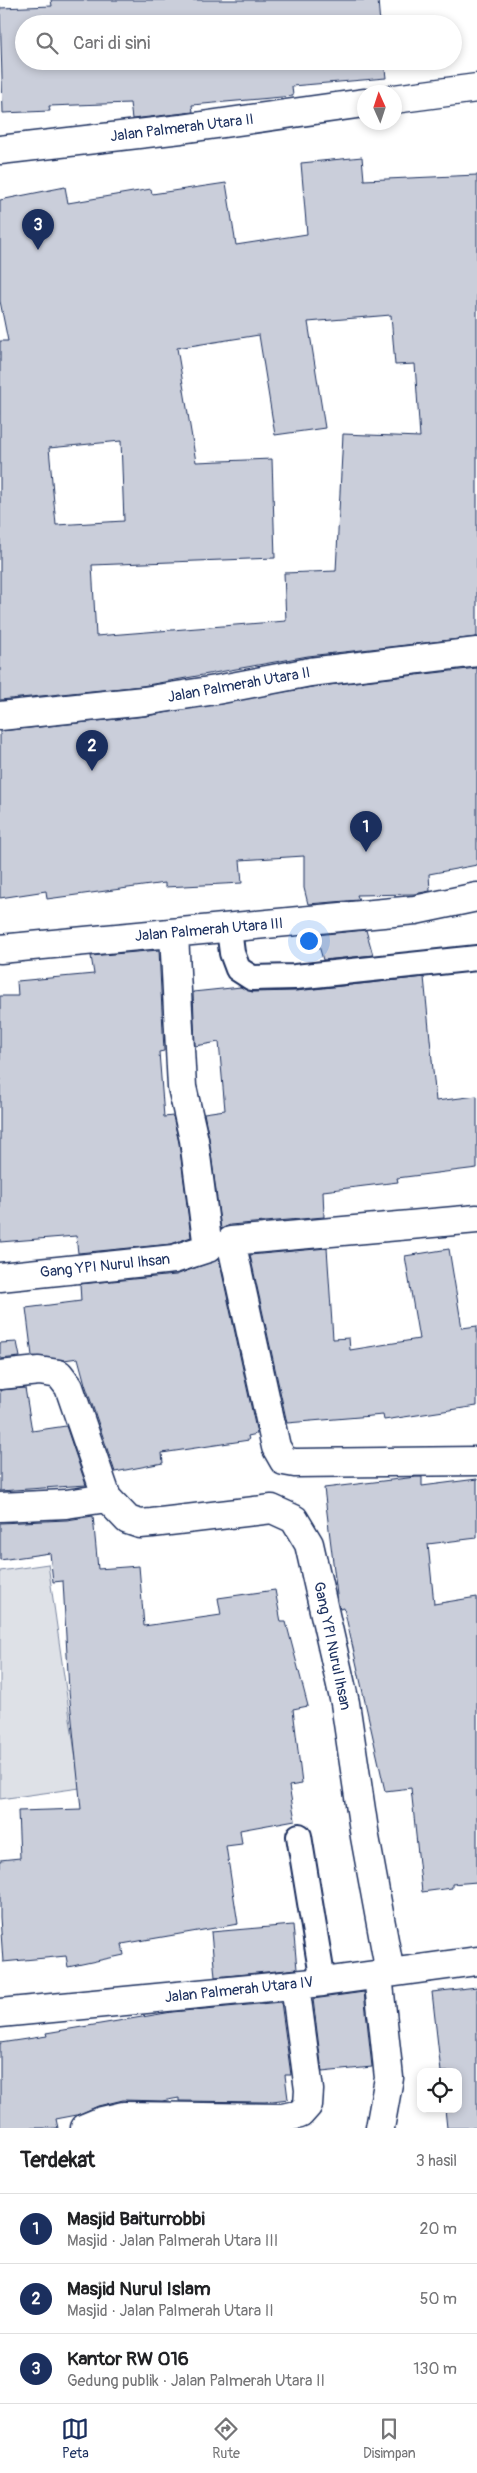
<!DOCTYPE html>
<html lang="id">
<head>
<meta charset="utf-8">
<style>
  body { margin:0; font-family:Pangolin,sans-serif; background:#f6f6f6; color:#202124 }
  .controls { position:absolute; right:15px; bottom:15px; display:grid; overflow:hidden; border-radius:10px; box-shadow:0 2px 8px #0003 }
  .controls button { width:45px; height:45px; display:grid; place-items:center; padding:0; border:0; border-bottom:1px solid #e0e0e0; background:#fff; color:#202124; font:25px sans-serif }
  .compass { position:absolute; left:357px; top:85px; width:45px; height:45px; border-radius:50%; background:#fff; box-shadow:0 2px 8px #0003; rotate:357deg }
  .you { position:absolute; left:308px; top:940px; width:18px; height:18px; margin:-12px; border:4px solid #fff; border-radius:50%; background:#1a73e8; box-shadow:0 0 0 8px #1a73e833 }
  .badge { display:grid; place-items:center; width:32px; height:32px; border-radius:50%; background:#1b2f5e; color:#fff; font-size:16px; font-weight:700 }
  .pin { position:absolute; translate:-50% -41px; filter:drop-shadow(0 1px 2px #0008) }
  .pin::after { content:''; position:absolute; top:26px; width:18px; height:15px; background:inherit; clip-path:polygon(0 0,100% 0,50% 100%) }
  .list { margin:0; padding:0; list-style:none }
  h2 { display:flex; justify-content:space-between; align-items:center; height:65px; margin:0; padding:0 20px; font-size:21px }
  h2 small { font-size:16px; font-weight:400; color:#757577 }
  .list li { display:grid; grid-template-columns:32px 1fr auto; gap:15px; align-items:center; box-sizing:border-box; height:70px; padding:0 20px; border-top:1px solid #e0e0e0 }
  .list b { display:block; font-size:19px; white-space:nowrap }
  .list p { margin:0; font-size:16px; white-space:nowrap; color:#757577 }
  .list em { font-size:16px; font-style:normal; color:#757577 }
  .icon { flex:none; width:28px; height:28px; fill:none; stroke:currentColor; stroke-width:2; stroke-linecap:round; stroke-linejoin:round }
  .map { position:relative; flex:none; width:477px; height:2128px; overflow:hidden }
  .search { position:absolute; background:#fff; box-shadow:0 2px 8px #0003; left:15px; right:15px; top:15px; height:55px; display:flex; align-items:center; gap:12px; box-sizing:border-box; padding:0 18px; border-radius:28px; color:#757577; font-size:19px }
  .sheet { height:275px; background:#fff }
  nav { display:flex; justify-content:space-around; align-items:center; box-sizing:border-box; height:70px; border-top:1px solid #e0e0e0; background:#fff; font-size:14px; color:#757577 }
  nav a { display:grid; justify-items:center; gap:2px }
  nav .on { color:#1b2f5e }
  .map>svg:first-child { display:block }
  .green { fill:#dee1e7; stroke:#7c88a2 }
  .building { fill:#caceda; stroke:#1b2f5e; fill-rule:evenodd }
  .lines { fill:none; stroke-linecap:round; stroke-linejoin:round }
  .service-casing { stroke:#1b2f5e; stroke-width:28 }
  .minor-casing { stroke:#1b2f5e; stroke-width:31 }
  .service { stroke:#fff; stroke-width:24 }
  .minor { stroke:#fff; stroke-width:28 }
  .labels { text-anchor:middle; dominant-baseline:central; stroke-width:4.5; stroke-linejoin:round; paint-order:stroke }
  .street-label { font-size:15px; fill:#1b2f5e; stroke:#fff }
</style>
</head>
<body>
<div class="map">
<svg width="477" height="2128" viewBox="0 0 477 2128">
  <rect width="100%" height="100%" fill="#fff"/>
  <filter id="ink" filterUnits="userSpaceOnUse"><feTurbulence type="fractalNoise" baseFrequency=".02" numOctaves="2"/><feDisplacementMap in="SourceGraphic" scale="10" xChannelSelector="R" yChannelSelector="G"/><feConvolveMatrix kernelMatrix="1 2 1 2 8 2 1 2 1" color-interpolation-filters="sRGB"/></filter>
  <g filter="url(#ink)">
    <path class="green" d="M 48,1564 L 80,1788 L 0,1799 L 0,1571 Z"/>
    <path class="building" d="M 51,0 L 378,0 L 380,24 L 24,24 L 24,61 L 384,61 L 386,78 L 292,86 L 293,96 L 192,105 L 193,112 L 132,119 L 130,103 L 49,106 L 50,111 L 3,113 L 0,8 L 52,6 Z
      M 362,157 L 364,180 L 477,175 L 477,637 L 308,656 L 142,686 L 0,700 L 0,341 L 8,341 L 0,301 L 0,200 L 65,187 L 68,203 L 151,189 L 152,194 L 226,183 L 236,245 L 307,234 L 301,163 ZM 391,315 L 395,365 L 415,364 L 420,437 L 343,434 L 336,571 L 284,573 L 286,621 L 96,636 L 92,565 L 275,558 L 272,459 L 196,462 L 177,348 L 259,335 L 275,435 L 325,428 L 308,322 ZM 121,441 L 124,521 L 56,525 L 49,448 Z
      M 477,668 L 477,865 L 429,874 L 430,891 L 414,894 L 357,895 L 359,900 L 308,904 L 304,888 L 304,856 L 240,860 L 242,883 L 165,887 L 165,883 L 47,899 L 46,891 L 0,898 L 0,731 L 146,716 L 312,687 Z
      M 366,930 L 373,955 L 323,960 L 316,935 Z
      M 159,950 L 164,1051 L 159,1052 L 164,1117 L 173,1116 L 179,1143 L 191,1237 L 171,1244 L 78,1253 L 76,1236 L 0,1242 L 0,996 L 18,996 L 17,981 L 94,974 L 91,956 Z
      M 424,977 L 436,1101 L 477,1096 L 477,1168 L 397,1178 L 398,1182 L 323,1191 L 324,1217 L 230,1225 L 221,1229 L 209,1138 L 204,1113 L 225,1110 L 219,1042 L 195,1046 L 193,992 L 241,987 L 252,992 L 296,991 Z
      M 327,1248 L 333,1339 L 349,1338 L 350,1350 L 419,1339 L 405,1256 L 449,1249 L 462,1328 L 477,1326 L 477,1406 L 384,1420 L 383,1415 L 287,1423 L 250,1255 Z
      M 219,1259 L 257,1434 L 248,1436 L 249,1440 L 162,1453 L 163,1463 L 115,1472 L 85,1384 L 78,1358 L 64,1360 L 32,1356 L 26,1308 L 81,1301 L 80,1284 L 176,1275 Z
      M 17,1342 L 20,1357 L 0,1359 L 0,1343 Z
      M 25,1388 L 32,1431 L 66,1426 L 86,1485 L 0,1491 L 0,1390 Z
      M 416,1477 L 422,1477 L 422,1486 L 477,1479 L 477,1538 L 428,1544 L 434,1604 L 477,1597 L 477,1882 L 452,1884 L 452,1888 L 422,1892 L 411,1788 L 385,1791 L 344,1608 L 340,1609 L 338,1603 L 324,1488 Z
      M 93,1516 L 98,1569 L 139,1566 L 144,1626 L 221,1615 L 218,1598 L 275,1590 L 281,1622 L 286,1622 L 308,1706 L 293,1709 L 302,1784 L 289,1786 L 295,1820 L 240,1830 L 242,1844 L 226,1846 L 238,1924 L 122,1944 L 124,1955 L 68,1967 L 66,1956 L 3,1962 L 0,1917 L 0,1860 L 20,1858 L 18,1811 L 81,1809 L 69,1691 L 63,1581 L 53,1582 L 50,1553 L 0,1560 L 0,1523 L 67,1520 Z
      M 293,1925 L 297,1969 L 215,1977 L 211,1932 Z
      M 477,1987 L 477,2128 L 447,2128 L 445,2109 L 458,2109 L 458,2072 L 441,2072 L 432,1992 Z
      M 364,1992 L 372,2067 L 322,2072 L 313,1999 Z
      M 281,2002 L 291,2075 L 285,2075 L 288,2099 L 265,2102 L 179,2101 L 179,2098 L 162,2101 L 123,2100 L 98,2106 L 77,2115 L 56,2119 L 58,2128 L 0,2128 L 0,2043 L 47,2036 L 46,2033 L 172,2012 Z"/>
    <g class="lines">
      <defs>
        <path id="service" d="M 229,929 L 232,953 L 238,969 L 252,978 L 295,977 L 477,958
          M 299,1836 L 323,1982"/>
        <path id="minor" d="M 394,99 L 477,88
          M 0,150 L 181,129 L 364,103
          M 0,716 L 144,701 L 216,690 L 310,672 L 477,652
          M 0,949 L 415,910 L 477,897
          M 477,1219 L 231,1241 L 276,1447 L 284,1461 L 295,1463 L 477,1461
          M 0,1277 L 174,1259 L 208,1248 L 194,1140 L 182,1087 L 174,934
          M 0,1375 L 39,1371 L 59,1374 L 69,1387 L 107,1498 L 128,1520 L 140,1524 L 152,1523 L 272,1509 L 294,1519 L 309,1544 L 345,1703 L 365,1837 L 390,1973
          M 0,1507 L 66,1504 L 107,1498
          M 378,1975 L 389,2078 L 380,2128
          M 0,2013 L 323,1982 L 477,1961
          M 85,2128 L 102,2121 L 123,2116 L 283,2118 L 300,2114 L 308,2105 L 309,2090 L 295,1985"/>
      </defs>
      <use href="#service" class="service-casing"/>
      <use href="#minor" class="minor-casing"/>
      <use href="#service" class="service"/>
      <use href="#minor" class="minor"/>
    </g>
  </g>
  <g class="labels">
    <g class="street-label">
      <text transform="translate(182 128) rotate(-7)">Jalan Palmerah Utara II</text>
      <text transform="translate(239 685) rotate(-10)">Jalan Palmerah Utara II</text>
      <text transform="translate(209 930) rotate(-5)">Jalan Palmerah Utara III</text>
      <text transform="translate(105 1266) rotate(-6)">Gang YPI Nurul Ihsan</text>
      <text transform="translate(332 1646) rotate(78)">Gang YPI Nurul Ihsan</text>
      <text transform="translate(239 1990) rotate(-6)">Jalan Palmerah Utara IV</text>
    </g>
  </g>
</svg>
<div class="controls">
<button><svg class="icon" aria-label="locate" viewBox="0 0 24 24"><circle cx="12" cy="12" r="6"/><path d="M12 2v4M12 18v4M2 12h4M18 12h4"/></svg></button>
</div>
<svg class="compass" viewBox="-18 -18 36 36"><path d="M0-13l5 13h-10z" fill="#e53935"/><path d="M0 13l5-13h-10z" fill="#757577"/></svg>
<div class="you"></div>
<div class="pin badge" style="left:366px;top:852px">1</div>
<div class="pin badge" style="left:92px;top:771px">2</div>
<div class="pin badge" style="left:38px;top:250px">3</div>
<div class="search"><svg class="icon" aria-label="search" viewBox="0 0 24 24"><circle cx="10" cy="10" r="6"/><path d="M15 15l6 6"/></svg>Cari di sini</div>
</div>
<section class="sheet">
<h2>Terdekat<small>3 hasil</small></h2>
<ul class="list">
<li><span class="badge">1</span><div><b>Masjid Baiturrobbi</b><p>Masjid · Jalan Palmerah Utara III</p></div><em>20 m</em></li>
<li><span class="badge">2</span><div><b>Masjid Nurul Islam</b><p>Masjid · Jalan Palmerah Utara II</p></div><em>50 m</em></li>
<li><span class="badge">3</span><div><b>Kantor RW 016</b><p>Gedung publik · Jalan Palmerah Utara II</p></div><em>130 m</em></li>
</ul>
</section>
<nav>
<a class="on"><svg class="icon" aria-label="map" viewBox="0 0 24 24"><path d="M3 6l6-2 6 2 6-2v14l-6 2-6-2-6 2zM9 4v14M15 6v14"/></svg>Peta</a>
<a><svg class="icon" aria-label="directions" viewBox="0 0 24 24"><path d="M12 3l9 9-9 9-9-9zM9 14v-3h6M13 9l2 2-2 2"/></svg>Rute</a>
<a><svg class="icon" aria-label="saved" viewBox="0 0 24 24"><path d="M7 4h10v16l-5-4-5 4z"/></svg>Disimpan</a>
</nav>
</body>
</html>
